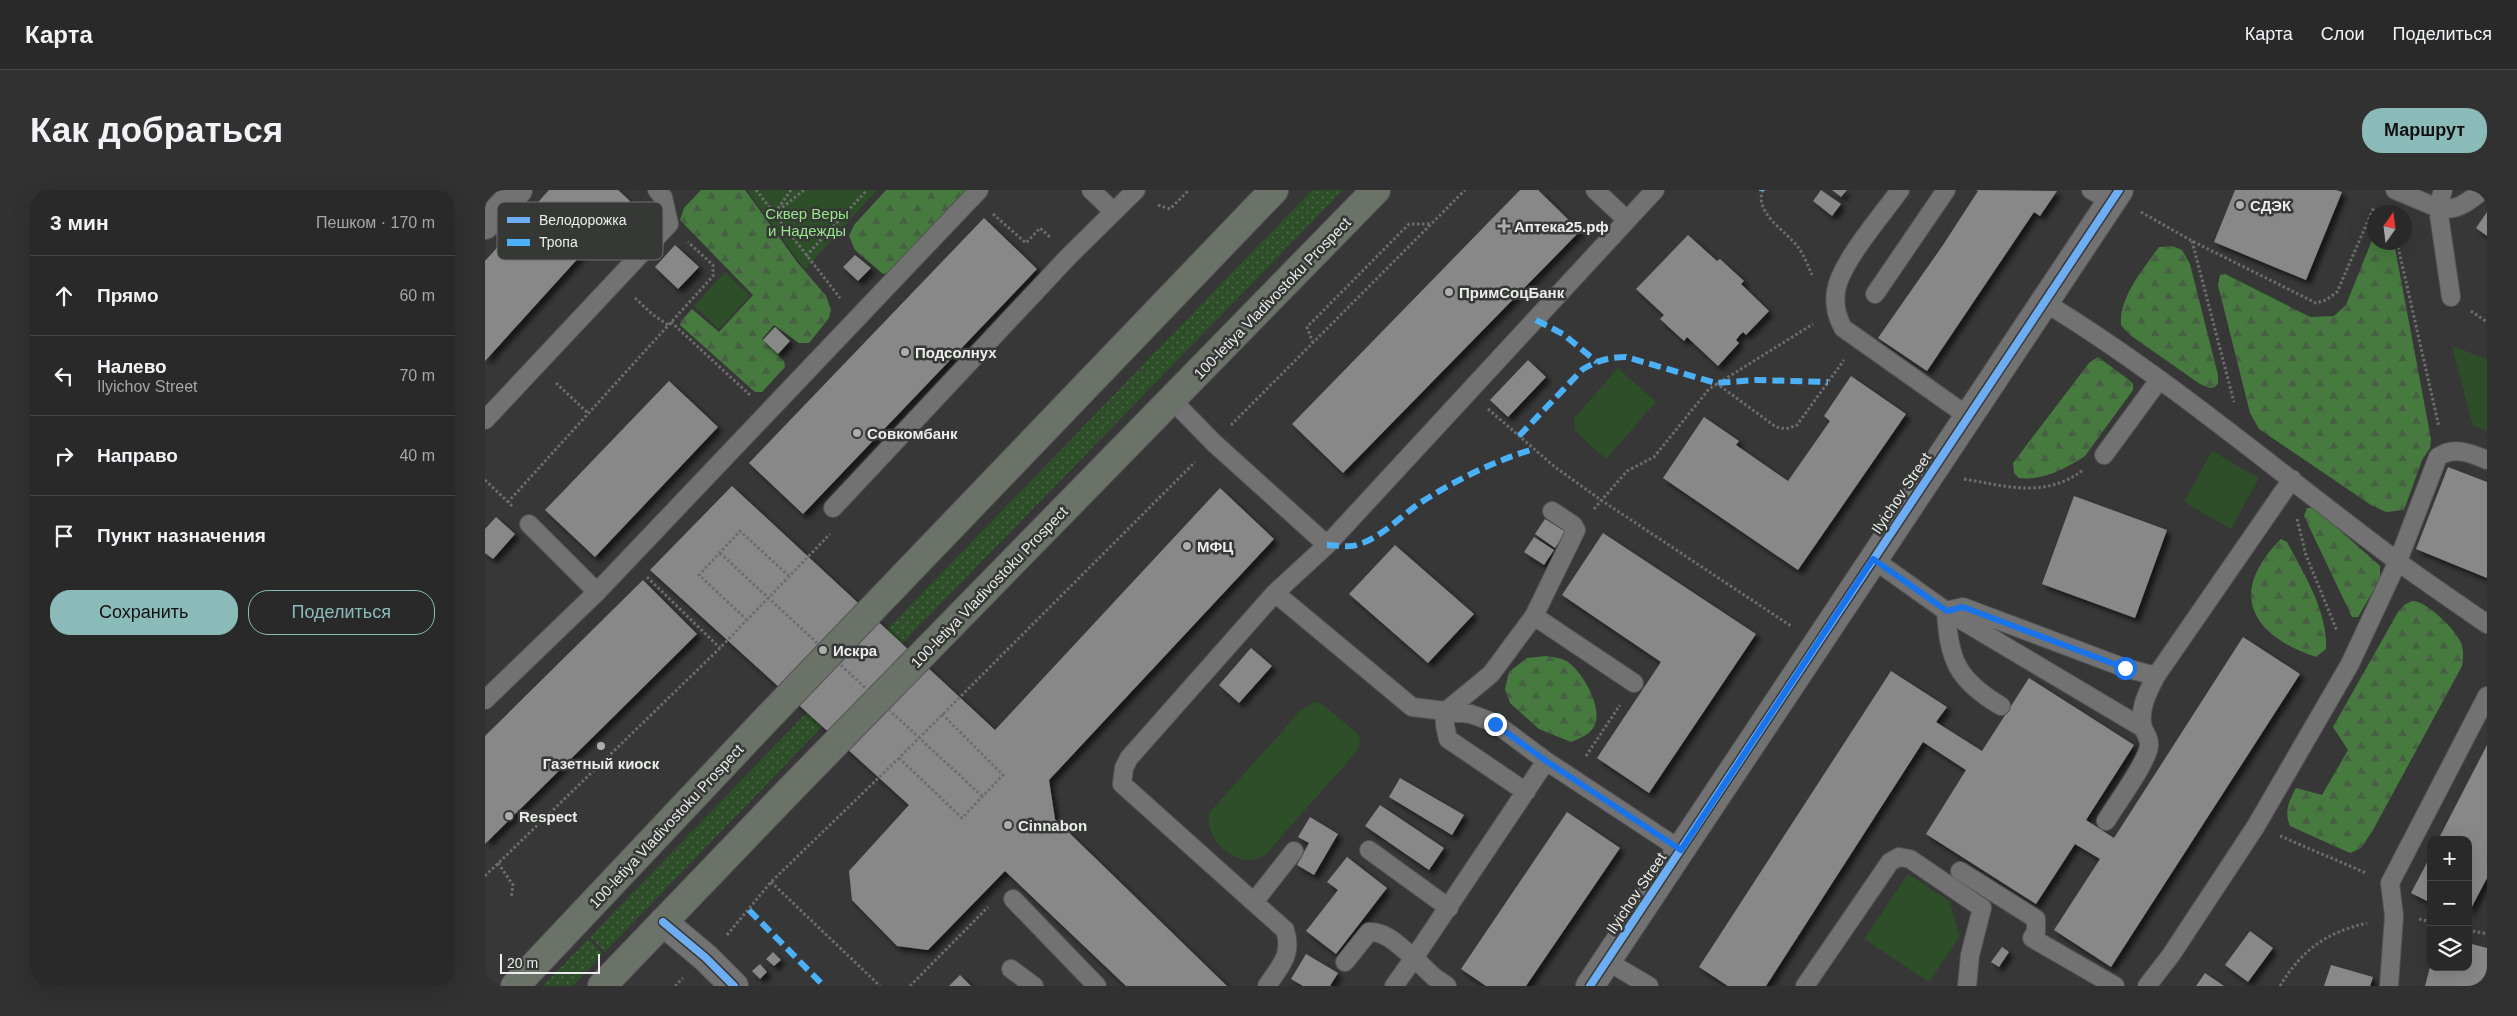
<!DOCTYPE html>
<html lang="ru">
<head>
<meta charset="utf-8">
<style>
  body { margin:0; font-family:Arial,sans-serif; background:#313131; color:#f1f3f6 }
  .controls { position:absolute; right:15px; bottom:15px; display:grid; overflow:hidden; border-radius:10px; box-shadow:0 5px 20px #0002 }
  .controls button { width:45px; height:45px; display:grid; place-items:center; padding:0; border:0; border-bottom:1px solid #454546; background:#292929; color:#f1f3f6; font:25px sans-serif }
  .compass { position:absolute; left:1882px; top:15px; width:45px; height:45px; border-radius:50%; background:#292929; box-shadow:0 5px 20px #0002; rotate:14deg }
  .scale { position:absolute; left:15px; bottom:12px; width:100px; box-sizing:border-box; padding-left:5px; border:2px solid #ebeceb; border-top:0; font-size:14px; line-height:18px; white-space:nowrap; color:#ebeceb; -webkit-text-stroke:4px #363836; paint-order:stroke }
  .stop { position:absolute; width:15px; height:15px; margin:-11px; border:4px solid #1a73e8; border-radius:50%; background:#fff }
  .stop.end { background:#1a73e8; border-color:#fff; box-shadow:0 1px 5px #0008 }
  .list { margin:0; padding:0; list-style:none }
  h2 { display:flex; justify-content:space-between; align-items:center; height:65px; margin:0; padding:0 20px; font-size:21px }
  h2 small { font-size:16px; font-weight:400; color:#a5a6a8 }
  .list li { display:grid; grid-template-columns:32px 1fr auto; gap:15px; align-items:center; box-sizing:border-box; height:80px; padding:0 20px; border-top:1px solid #454546 }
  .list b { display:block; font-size:19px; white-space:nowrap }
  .list p { margin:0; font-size:16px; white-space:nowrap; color:#a5a6a8 }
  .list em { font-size:16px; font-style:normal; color:#a5a6a8 }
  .actions { display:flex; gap:10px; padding:15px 20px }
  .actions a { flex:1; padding:11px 0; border:1px solid #8bbbb9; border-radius:20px; text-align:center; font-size:18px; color:#8bbbb9 }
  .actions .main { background:#8bbbb9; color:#111 }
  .icon { flex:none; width:28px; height:28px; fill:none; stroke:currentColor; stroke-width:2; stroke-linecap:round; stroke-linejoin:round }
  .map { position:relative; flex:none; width:2002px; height:796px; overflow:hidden; border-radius:20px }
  header { display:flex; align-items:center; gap:30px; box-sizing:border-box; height:70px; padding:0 25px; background:#292929; border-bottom:1px solid #454546 }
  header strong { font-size:24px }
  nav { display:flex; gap:28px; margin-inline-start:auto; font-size:18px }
  .intro { display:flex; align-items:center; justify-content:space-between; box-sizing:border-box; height:120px; padding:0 30px }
  h1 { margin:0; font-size:35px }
  .button { padding:12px 22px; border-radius:20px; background:#8bbbb9; color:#111; font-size:18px; font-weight:700 }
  main { display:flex; gap:30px; padding:0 30px }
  aside { flex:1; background:#292929; border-radius:20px; box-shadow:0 5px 20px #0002 }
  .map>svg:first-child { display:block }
  .grass { fill:url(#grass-dots) }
  .forest { fill:url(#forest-firs) }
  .green { fill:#2e4e29 }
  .building { fill:#878887; filter:url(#shadow) }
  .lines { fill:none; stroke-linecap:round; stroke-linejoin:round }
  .lane-casing { stroke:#545454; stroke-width:20 }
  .secondary-casing { stroke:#545454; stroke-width:30 }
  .highway-casing { stroke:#545454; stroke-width:30 }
  .path { stroke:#6d6d6d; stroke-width:3; stroke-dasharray:2.5 2.5; stroke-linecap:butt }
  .lane { stroke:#727272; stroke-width:18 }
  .secondary { stroke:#727272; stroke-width:28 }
  .highway { stroke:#6b7369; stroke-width:28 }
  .path-bridge { stroke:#6d6d6d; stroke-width:3; stroke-dasharray:2.5 2.5; stroke-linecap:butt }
  .quiet { stroke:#4cb0f7; stroke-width:6; stroke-dasharray:12 6; stroke-linecap:butt }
  .cycleway-casing { stroke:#363836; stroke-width:11 }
  .cycleway { stroke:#6dadf4; stroke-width:8 }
  .route { stroke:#1a73e8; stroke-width:6 }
  .poi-dot { fill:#acadac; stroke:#363836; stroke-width:2 }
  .labels { text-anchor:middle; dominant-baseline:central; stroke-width:5; stroke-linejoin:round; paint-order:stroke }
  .poi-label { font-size:15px; font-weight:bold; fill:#ebeceb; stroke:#363836; text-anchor:start }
  .park-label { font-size:15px; fill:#97e68a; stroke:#363836 }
  .street-label { font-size:15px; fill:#ebeceb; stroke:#363836 }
  .key { fill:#363836; stroke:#6c6e6c; stroke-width:1 }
  .key-label { font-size:14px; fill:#ebeceb }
</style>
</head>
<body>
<header>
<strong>Карта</strong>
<nav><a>Карта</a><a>Слои</a><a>Поделиться</a></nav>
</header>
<div class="intro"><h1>Как добраться</h1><a class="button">Маршрут</a></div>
<main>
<aside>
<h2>3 мин<small>Пешком · 170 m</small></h2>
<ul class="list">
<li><svg class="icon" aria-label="ahead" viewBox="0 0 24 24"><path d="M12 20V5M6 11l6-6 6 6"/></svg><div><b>Прямо</b></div><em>60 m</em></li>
<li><svg class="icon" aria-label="left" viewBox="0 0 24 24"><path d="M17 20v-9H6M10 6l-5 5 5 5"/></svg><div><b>Налево</b><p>Ilyichov Street</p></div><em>70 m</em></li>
<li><svg class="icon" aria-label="right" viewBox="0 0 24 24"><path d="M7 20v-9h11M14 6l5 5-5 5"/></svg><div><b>Направо</b></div><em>40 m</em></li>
<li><svg class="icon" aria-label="arrive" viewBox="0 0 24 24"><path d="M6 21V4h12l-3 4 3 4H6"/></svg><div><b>Пункт назначения</b></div></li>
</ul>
<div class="actions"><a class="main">Сохранить</a><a>Поделиться</a></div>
</aside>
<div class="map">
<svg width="2002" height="796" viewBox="0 0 2002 796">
  <defs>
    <pattern id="grass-dots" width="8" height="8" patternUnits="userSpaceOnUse" patternTransform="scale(1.25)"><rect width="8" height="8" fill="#2e4e29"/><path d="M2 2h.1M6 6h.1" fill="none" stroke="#4c6848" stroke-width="1.8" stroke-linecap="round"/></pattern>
    <pattern id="forest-firs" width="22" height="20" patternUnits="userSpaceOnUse" patternTransform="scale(1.25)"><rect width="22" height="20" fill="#477a3f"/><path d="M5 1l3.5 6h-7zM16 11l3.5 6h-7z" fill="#466042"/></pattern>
    <filter id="shadow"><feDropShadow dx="4.5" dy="4.5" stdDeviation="2.5" flood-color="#0009"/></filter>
  </defs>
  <rect width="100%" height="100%" fill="#373737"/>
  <path class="grass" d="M 827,0 L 858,0 L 433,437 L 120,762 L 105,747 Z
    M 103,749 L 118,764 L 88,796 L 58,796 Z"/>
  <path class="forest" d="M 216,0 L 260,0 L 312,72 L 341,106 L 346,120 L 344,128 L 324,153 L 314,153 L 289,135 L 277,149 L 299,171 L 300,177 L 277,202 L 270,202 L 195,135 L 196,131 L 207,119 L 234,142 L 268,105 L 195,30 L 199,18 Z
    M 401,0 L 485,0 L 406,82 L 398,84 L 370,60 L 364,46 L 369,35 Z
    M 1889,45 L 1890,52 L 1909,53 L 1946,249 L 1945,258 L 1937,270 L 1919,320 L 1901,322 L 1886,315 L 1774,239 L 1765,223 L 1733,95 L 1735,85 L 1740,84 L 1825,127 L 1849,126 L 1861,115 Z
    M 1687,56 L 1697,60 L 1705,74 L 1733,185 L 1733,193 L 1730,197 L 1725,198 L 1715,194 L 1645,145 L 1636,135 C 1634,107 1659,78 1674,57 Z
    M 1613,167 L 1644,190 L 1648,194 L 1648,200 L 1600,266 C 1582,278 1558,291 1534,288 L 1529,283 L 1528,273 L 1604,173 Z
    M 1822,318 L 1830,318 L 1895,376 L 1895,389 L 1873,427 L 1867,427 L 1819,326 Z
    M 1796,349 L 1802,352 C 1819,384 1843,422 1841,459 L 1831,467 C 1766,445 1742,403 1796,349 Z
    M 1927,411 C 1941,410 1971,440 1976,453 C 1979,460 1978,469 1977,476 L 1888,640 L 1876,658 L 1865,663 L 1805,636 C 1799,622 1804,611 1811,598 L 1837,605 L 1863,560 L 1848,537 L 1913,422 L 1919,415 Z
    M 1061,466 C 1067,467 1078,468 1083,472 C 1098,483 1117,516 1110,534 C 1107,544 1095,548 1086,552 L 1054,539 L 1025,513 L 1020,499 L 1024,482 L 1042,468 Z"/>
  <path class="green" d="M 262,0 L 392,0 L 320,80 Z
    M 240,82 L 265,106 L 234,139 L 209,116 Z
    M 1967,156 L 2002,169 L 2002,241 L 1988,236 Z
    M 1133,178 L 1171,212 L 1121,269 L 1090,241 L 1089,228 Z
    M 1727,261 L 1774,288 L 1746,339 L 1699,312 Z
    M 829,512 L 837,514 L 872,543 L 875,549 L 874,559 L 779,666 C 753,681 719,651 724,623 L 817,519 Z
    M 1423,684 L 1464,711 L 1475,746 L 1444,792 L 1379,749 Z"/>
  <path class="building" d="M 64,0 L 133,0 L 145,11 L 0,171 L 0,71 Z
    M 1035,0 L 1053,0 L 1095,41 L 858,283 L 807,234 Z
    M 1336,0 L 1356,14 L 1347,26 L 1328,11 Z
    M 1347,0 L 1362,0 L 1356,7 Z
    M 1491,0 L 1572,1 L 1555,26 L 1549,22 L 1442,181 L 1393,148 L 1458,55 L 1493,1 Z
    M 1750,0 L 1851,0 L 1857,2 L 1821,90 L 1729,52 Z
    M 2002,22 L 2002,46 L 1991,38 Z
    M 499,28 L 552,79 L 318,324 L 264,273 Z
    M 1203,45 L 1232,71 L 1235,69 L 1259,91 L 1256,94 L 1284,121 L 1261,145 L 1258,142 L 1254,146 L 1251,150 L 1254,153 L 1233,176 L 1202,147 L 1199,151 L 1175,129 L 1179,125 L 1151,99 Z
    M 190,55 L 214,77 L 193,99 L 170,77 Z
    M 370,65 L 386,78 L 373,91 L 358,77 Z
    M 290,137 L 305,151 L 293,164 L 278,150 Z
    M 1043,170 L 1061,187 L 1023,227 L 1005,210 Z
    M 1366,186 L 1421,224 L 1313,380 L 1178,288 L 1219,227 L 1254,251 L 1251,255 L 1303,291 L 1345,231 L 1339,226 Z
    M 184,191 L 233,237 L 110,367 L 60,320 Z
    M 1963,277 L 2002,292 L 2002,388 L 1931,359 Z
    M 247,296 L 510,540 L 735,298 L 789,349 L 564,590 L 570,629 L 742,796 L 641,796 L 520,681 L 443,760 L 412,756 L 367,710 L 364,681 L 424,615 L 165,380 Z
    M 1589,306 L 1682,340 L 1650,428 L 1557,394 Z
    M 11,327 L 30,344 L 8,369 L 0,363 L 0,339 Z
    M 1060,329 L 1081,342 L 1070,358 L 1050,344 Z
    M 1118,343 L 1271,444 L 1164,603 L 1112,568 L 1176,472 L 1077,405 Z
    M 1049,347 L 1069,360 L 1059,375 L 1039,362 Z
    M 910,355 L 989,424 L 943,473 L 864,404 Z
    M 158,390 L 212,444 L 0,654 L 0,546 Z
    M 1758,447 L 1815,484 L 1626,777 L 1569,740 L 1615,669 L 1590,654 L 1551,714 L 1441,644 L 1481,580 L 1438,552 L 1281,796 L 1243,796 L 1214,777 L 1406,481 L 1462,517 L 1451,532 L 1497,561 L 1544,488 L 1649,555 L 1601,630 L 1629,648 Z
    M 766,458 L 787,476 L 754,513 L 734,495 Z
    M 2002,555 L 2002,688 L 1983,724 L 1983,650 L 1953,650 Z
    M 915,588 L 979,625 L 967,645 L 904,607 Z
    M 895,615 L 959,658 L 944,680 L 880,636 Z
    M 1082,622 L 1135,658 L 1041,796 L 1001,796 L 976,779 Z
    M 825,627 L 853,644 L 829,685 L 812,675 L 824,653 L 813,647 Z
    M 1946,665 L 1946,713 L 1926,703 Z
    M 862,667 L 902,698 L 851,764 L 821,741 L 853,700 L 842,692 Z
    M 1765,741 L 1788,758 L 1763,792 L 1740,775 Z
    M 1983,753 L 2002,758 L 2002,796 L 1940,796 L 1945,777 L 1983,777 Z
    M 1517,757 L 1524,762 L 1514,777 L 1506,772 Z
    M 288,762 L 296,770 L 289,776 L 281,769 Z
    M 821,764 L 853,783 L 845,796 L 818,796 L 806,789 Z
    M 275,774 L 282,782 L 275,789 L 267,781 Z
    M 1846,775 L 1888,787 L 1885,796 L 1839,796 Z
    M 1720,783 L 1739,796 L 1711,796 Z
    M 475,785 L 486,796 L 464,796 Z"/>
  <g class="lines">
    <defs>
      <path id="lane" d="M 606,0 L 629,22
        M 1110,0 L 1142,30
        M 1415,0 C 1398,24 1355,73 1351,101 C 1349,114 1352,127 1358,138 L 1484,227
        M 1606,0 L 1626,11
        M 1910,0 L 1953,18 L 1966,107
        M 1958,0 L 1953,18 C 1972,22 1984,11 1998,0
        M 1390,104 L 1461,0
        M 1559,112 C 1684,188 1795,284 1912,371 C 1942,393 1972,413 2002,434
        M 687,210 L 729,253 L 842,355 L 790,403 L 927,517 L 986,524 L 1010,533 L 1061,571 L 1196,660
        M 0,230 L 184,34 L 178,7 L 172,0
        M 1619,265 L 1674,190
        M 348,318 L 584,66 L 651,0
        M 44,334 L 112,402
        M 842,355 L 1170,0
        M 1388,369 L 1461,421 L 1658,538
        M 1049,426 L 1149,493
        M 0,510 L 112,402 L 494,0
        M 1516,516 C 1472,490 1464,470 1461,421 L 1478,417 L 1640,478 L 1671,486 L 1807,289
        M 1041,602 L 963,549 L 960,535 L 960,522 L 1006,484 L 1049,426 L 1091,340 L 1088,335 L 1067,321
        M 1621,631 C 1631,614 1662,573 1664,556 C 1665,549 1661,545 1658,538 C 1653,520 1663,501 1671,486
        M 884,660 L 964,718
        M 1475,681 L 1551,729 L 1551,742 L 1547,748 L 1630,796
        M 528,709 L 612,796
        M 769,712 L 809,661
        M 1122,771 L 1164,796
        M 860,772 L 884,742 C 902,741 916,758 929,768 L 1061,571
        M 526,779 L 549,796
        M 782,796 C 795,776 808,765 800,740 L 637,594 L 639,578 L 644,568 L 790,403
        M 909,796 L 929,768 L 949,787 L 962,796
        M 1320,796 L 1405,672 L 1414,667 L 1425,669 L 1497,718 L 1485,765 L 1482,796
        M 1662,796 L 1686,765 L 1771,636 L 1865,474 L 1913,371 L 1953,267 C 1969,256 1985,263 2002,270
        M 1904,796 L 1909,726 L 1905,693 L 2002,506"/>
      <path id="secondary" d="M 0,35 L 33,0
        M 178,732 L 221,768 L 249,796
        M 1105,796 L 1634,0"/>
      <path id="highway" d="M 30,796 L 274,537 L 789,0
        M 117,796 L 304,601 L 891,0"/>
    </defs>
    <use href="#lane" class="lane-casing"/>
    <use href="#secondary" class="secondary-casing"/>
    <use href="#highway" class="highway-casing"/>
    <path class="path" d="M 271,0 L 355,108
      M 306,0 L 289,24 L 319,0
      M 1278,0 C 1268,22 1301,41 1313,57 C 1319,65 1323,76 1327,85
      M 673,15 L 685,19 L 704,0
      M 1656,22 L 1707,51 L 1831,113 L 1841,110 L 1852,102 L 1889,17
      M 508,24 L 541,53 L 555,38 L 566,48
      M 1707,51 L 1749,212
      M 1912,52 L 1954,237
      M 321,66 L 382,0
      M 150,108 L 167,124 L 183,135
      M 1986,121 L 2002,132
      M 186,132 L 265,205
      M 828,153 L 822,137 L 924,34 L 946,34
      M 71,193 L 104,224
      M 1231,193 L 1291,237 L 1301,239 L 1312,235 L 1359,170
      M 1003,219 L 1070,277 L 1116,310 L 1306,436
      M 746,235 L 980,0
      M 1479,289 C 1521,296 1560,309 1598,280
      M 0,290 L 23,312
      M 27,316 L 23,312 L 228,86 L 228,75 L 203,52
      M 1109,319 L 1142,281 L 1169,267 L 1224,199 L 1328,134
      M 1812,329 L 1821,365 L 1852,441
      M 162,387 L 235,458
      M 262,430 L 214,385 L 255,341 L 304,386
      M 1101,566 L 1135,515
      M 414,568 L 477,628 L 518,585 L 457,524
      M 1795,646 L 1881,683
      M 13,673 L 28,695 L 26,708
      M 0,686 L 235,458 L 345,344
      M 286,692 L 395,796
      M 1934,729 L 1946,732
      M 1983,740 L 2002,744
      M 242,745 L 286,692 L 414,568 L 710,272
      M 190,796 L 198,788
      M 425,796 L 503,717
      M 1795,796 C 1817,760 1840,743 1882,733"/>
    <use href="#lane" class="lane"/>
    <use href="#secondary" class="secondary"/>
    <use href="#highway" class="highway"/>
    <path class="path-bridge" d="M 235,363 L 498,607"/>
    <path class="quiet" d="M 1277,0 L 1277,1
      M 1051,130 L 1078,144 L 1112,172
      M 1034,246 L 1098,179 C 1112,171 1124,167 1141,167 L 1231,193 L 1271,190 L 1343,192
      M 842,355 C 851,355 864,358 872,355 C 895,348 913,329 932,315 C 965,293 1010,270 1049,259
      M 264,720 L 339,796"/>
    <defs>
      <path id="cycleway" d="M 178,732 L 221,768 L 249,796
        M 1105,796 L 1634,0"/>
    </defs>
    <use href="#cycleway" class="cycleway-casing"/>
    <use href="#cycleway" class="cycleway"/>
  </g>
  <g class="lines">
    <path class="route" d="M 1010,534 L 1061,571 L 1196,660 L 1388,369 L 1462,421 L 1478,417 L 1640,478"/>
  </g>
  <g class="poi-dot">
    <circle cx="1755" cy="15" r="5"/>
    <path d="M1016.5 28.5h5v5h5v5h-5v5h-5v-5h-5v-5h5z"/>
    <circle cx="964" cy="102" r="5"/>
    <circle cx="420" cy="162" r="5"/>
    <circle cx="372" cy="243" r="5"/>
    <circle cx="702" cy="356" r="5"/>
    <circle cx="338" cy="460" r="5"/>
    <circle cx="116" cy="556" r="5"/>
    <circle cx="24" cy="626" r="5"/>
    <circle cx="523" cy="635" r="5"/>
  </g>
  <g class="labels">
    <g class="poi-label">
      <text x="1765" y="15">СДЭК</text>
      <text x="1029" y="36">Аптека25.рф</text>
      <text x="974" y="102">ПримСоцБанк</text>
      <text x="430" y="162">Подсолнух</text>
      <text x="382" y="243">Совкомбанк</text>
      <text x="712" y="356">МФЦ</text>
      <text x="348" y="460">Искра</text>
      <text x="116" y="573" text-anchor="middle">Газетный киоск</text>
      <text x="34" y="626">Respect</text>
      <text x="533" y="635">Cinnabon</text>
    </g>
    <g class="park-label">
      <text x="322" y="23">Сквер Веры<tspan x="322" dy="17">и Надежды</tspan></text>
    </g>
    <g class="street-label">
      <text transform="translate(787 108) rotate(-46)">100-letiya Vladivostoku Prospect</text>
      <text transform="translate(1416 303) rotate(-56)">Ilyichov Street</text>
      <text transform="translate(504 397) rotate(-46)">100-letiya Vladivostoku Prospect</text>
      <text transform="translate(181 636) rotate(-47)">100-letiya Vladivostoku Prospect</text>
      <text transform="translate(1151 703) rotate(-56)">Ilyichov Street</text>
    </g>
  </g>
  <rect x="12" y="12" width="166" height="58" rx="8" class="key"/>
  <rect x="22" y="27" width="23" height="6" fill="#6dadf4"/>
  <rect x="22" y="49" width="23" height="7" fill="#4cb0f7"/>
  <g class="key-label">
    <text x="54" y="35">Велодорожка</text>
    <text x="54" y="57">Тропа</text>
  </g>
</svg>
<div class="controls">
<button>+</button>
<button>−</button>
<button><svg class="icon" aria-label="layers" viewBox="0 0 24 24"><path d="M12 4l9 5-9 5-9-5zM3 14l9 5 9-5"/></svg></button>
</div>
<svg class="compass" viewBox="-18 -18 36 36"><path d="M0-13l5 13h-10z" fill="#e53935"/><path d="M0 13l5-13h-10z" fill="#a5a6a8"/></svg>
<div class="scale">20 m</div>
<div class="stop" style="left:1640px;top:478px"></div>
<div class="stop end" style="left:1010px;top:534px"></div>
</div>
</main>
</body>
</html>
